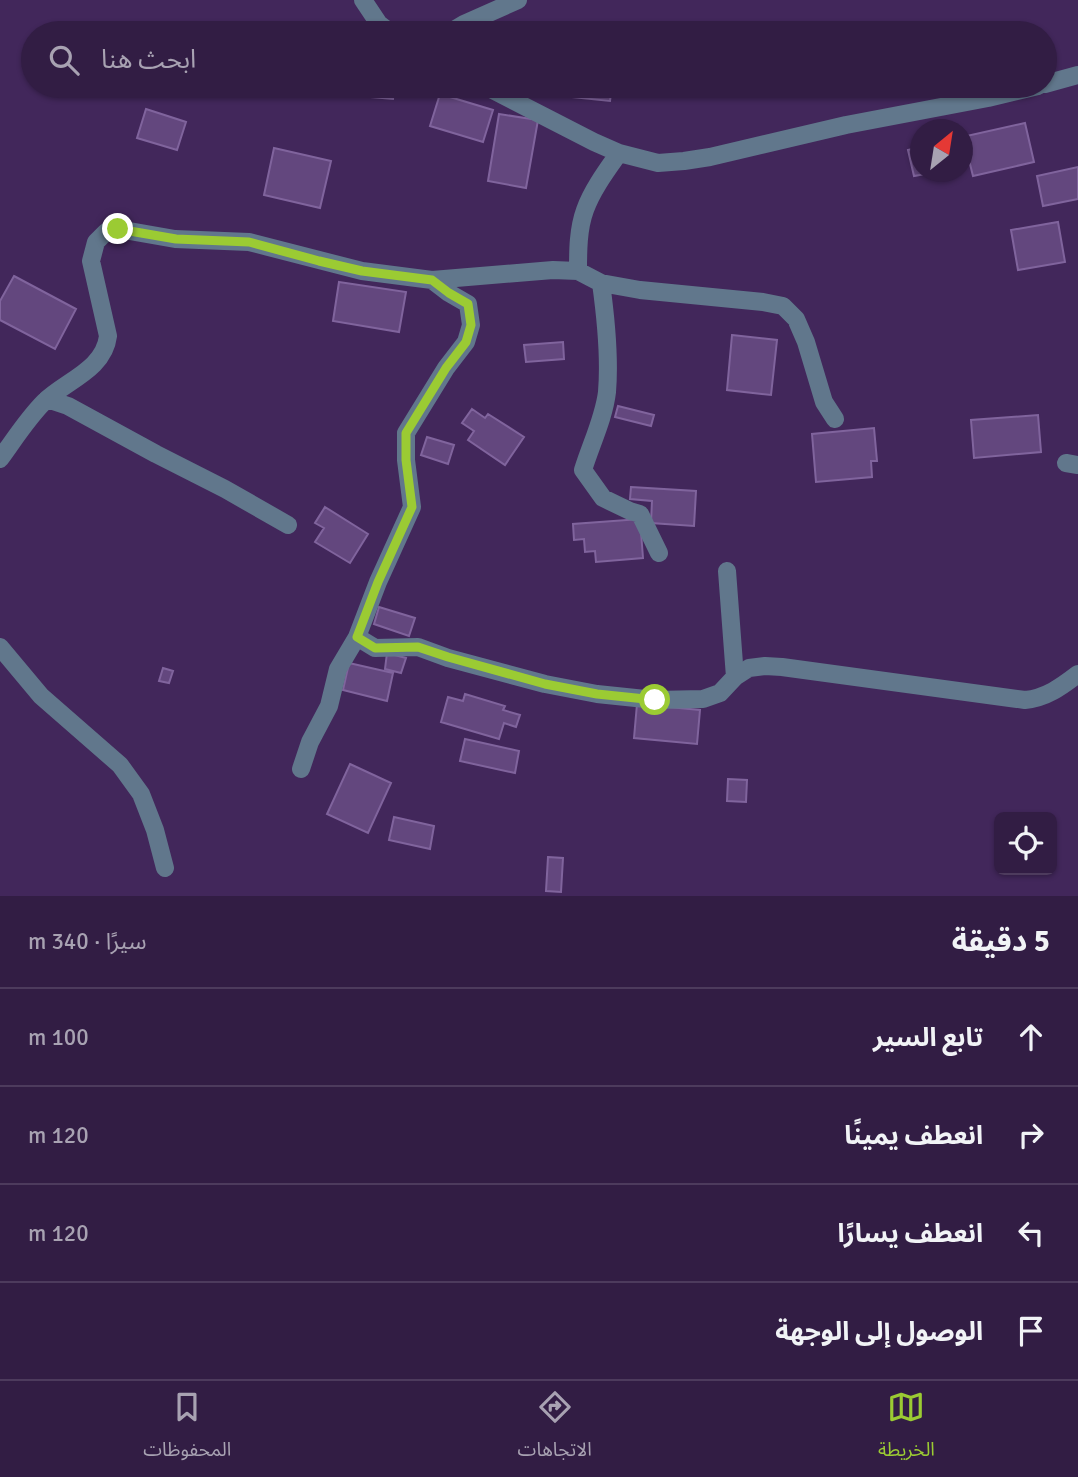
<!DOCTYPE html>
<html lang="ar">
<head>
<meta charset="utf-8">
<style>
  body { margin:0; font-family:Signika,"Noto Sans Arabic",sans-serif; background:#3a264b; color:#f1f3f6; direction:rtl }
  .controls { position:absolute; right:21px; bottom:21px; display:grid; overflow:hidden; border-radius:10px; box-shadow:0 2px 5px #0004 }
  .controls button { width:63px; height:63px; display:grid; place-items:center; padding:0; border:0; border-bottom:2px solid #4d3b5d; background:#321d44; color:#f1f3f6; font:35px sans-serif }
  .compass { position:absolute; left:910px; top:119px; width:63px; height:63px; border-radius:50%; background:#321d44; box-shadow:0 2px 5px #0004; rotate:30deg }
  .stop { position:absolute; width:21px; height:21px; margin:-16px; border:5px solid #9bcb33; border-radius:50%; background:#fff }
  .stop.end { background:#9bcb33; border-color:#fff; box-shadow:0 2px 7px #0008 }
  .list { margin:0; padding:0; list-style:none }
  h2 { display:flex; justify-content:space-between; align-items:center; height:91px; margin:0; padding:0 28px; font-size:30px }
  h2 small { font-size:23px; font-weight:400; color:#a8a2b2 }
  .list li { display:grid; grid-template-columns:46px 1fr auto; gap:21px; align-items:center; box-sizing:border-box; height:98px; padding:0 28px; border-top:2px solid #4d3b5d }
  .list b { display:block; font-size:26px; white-space:nowrap }
  .list em { font-size:23px; font-style:normal; color:#a8a2b2 }
  .icon { flex:none; width:38px; height:38px; fill:none; stroke:currentColor; stroke-width:2; stroke-linecap:round; stroke-linejoin:round }
  .map { position:relative; flex:none; width:1078px; height:896px; overflow:hidden; direction:ltr }
  .search { position:absolute; background:#321d44; box-shadow:0 2px 5px #0004; left:21px; right:21px; top:21px; height:77px; display:flex; align-items:center; gap:18px; box-sizing:border-box; padding:0 24px; border-radius:38px; color:#a8a2b2; font-size:26px }
  .sheet { height:483px; background:#321d44 }
  nav { display:flex; justify-content:space-around; align-items:center; box-sizing:border-box; height:98px; border-top:2px solid #4d3b5d; background:#321d44; font-size:19px; color:#a8a2b2 }
  nav a { display:grid; justify-items:center; gap:4px }
  nav .on { color:#9bcb33 }
  .map>svg:first-child { display:block }
  .building { fill:#63477e; stroke:#80649d; stroke-width:2 }
  .lines { fill:none; stroke-linecap:round; stroke-linejoin:round }
  .minor { stroke:#61778c; stroke-width:18 }
  .route { stroke:#9bcb33; stroke-width:9 }
</style>
</head>
<body>
<div class="map">
<svg width="1078" height="896" viewBox="0 0 1078 896">
  <rect width="100%" height="100%" fill="#42275b"/>
  <path class="building" d="M 349,86 L 395,86 L 393,99 L 348,95 Z
    M 505,86 L 612,86 L 610,101 L 504,90 Z
    M 440,94 L 493,110 L 483,142 L 430,126 Z
    M 146,109 L 186,122 L 177,150 L 137,138 Z
    M 499,114 L 538,120 L 526,188 L 488,181 Z
    M 1025,123 L 1034,162 L 973,176 L 970,164 L 962,166 L 962,137 Z
    M 920,147 L 920,172 L 936,172 L 914,176 L 908,150 Z
    M 274,148 L 331,161 L 320,208 L 264,195 Z
    M 1078,167 L 1078,199 L 1043,206 L 1037,176 Z
    M 1058,222 L 1065,262 L 1018,270 L 1011,230 Z
    M 14,276 L 76,309 L 55,349 L 0,320 L 0,301 Z
    M 339,282 L 406,292 L 399,332 L 333,321 Z
    M 732,335 L 777,340 L 771,395 L 727,390 Z
    M 563,342 L 564,359 L 526,362 L 524,345 Z
    M 618,406 L 654,415 L 651,426 L 615,417 Z
    M 472,409 L 485,418 L 488,414 L 524,437 L 505,465 L 468,440 L 474,431 L 462,423 Z
    M 1038,415 L 1041,452 L 974,458 L 971,420 Z
    M 874,428 L 877,461 L 871,461 L 872,477 L 816,482 L 812,434 Z
    M 427,437 L 454,445 L 448,464 L 421,455 Z
    M 631,487 L 696,491 L 694,526 L 651,523 L 652,501 L 630,499 Z
    M 325,507 L 368,534 L 350,563 L 315,542 L 324,528 L 315,523 Z
    M 640,519 L 643,558 L 596,562 L 595,551 L 585,552 L 584,539 L 574,540 L 573,524 Z
    M 379,607 L 415,618 L 409,636 L 374,624 Z
    M 387,653 L 406,658 L 401,673 L 385,669 Z
    M 349,663 L 393,673 L 387,701 L 343,690 Z
    M 163,668 L 173,671 L 169,683 L 159,681 Z
    M 465,694 L 505,706 L 503,710 L 520,715 L 516,727 L 504,723 L 499,739 L 441,722 L 448,697 L 463,701 Z
    M 637,704 L 700,710 L 697,744 L 634,738 Z
    M 465,739 L 519,751 L 515,773 L 460,761 Z
    M 350,764 L 391,783 L 368,833 L 327,814 Z
    M 728,779 L 747,780 L 746,802 L 727,801 Z
    M 394,817 L 434,826 L 430,849 L 389,840 Z
    M 548,857 L 563,858 L 561,892 L 546,891 Z"/>
  <g class="lines">
    <path class="minor" d="M 363,0 L 379,24 L 391,33
      M 449,33 L 464,24 L 518,0
      M 1045,84 L 1078,75
      M 485,86 L 594,142 L 619,153 L 658,163 L 684,161 L 710,157 L 846,125 L 988,98 L 1038,86
      M 578,271 L 601,283 L 640,290 L 763,302 L 783,306 L 796,319 L 806,342 L 824,402 L 835,419
      M 601,283 C 606,319 610,356 607,392 C 604,418 591,444 583,470 L 603,498 L 630,511 L 640,514 L 659,553
      M 47,399 L 68,406 L 156,454 L 225,489 L 288,525
      M 0,459 C 14,440 27,419 44,402 C 65,381 104,370 108,336 L 91,261 L 96,242 L 106,232 L 118,229 L 175,239 L 249,242 L 362,271 L 432,280 L 553,270 L 578,271 C 578,251 578,229 585,210 C 592,190 607,170 619,153
      M 1066,463 L 1078,465
      M 727,571 L 735,677
      M 357,637 L 378,582 L 412,507 L 406,460 L 406,433 L 446,368 L 466,342 L 471,325 L 468,304 L 449,293 L 432,280
      M 0,647 L 41,696 L 120,765 L 141,794 L 155,830 L 165,868
      M 301,769 L 310,742 L 329,706 L 338,669 L 357,637 L 375,648 L 418,647 L 448,658 L 545,684 L 597,694 L 655,700 L 703,699 L 720,693 L 735,677 L 749,668 L 765,666 L 782,667 L 1025,700 C 1046,698 1061,687 1078,674"/>
  </g>
  <g class="lines">
    <path class="route" d="M 118,229 L 176,239 L 249,242 L 319,261 L 362,271 L 432,280 L 449,293 L 468,304 L 471,325 L 466,342 L 446,368 L 406,433 L 406,460 L 412,507 L 378,582 L 357,637 L 375,648 L 418,647 L 448,657 L 545,684 L 597,694 L 655,700"/>
  </g>
</svg>
<div class="controls">
<button><svg class="icon" aria-label="locate" viewBox="0 0 24 24"><circle cx="12" cy="12" r="6"/><path d="M12 2v4M12 18v4M2 12h4M18 12h4"/></svg></button>
</div>
<svg class="compass" viewBox="-18 -18 36 36"><path d="M0-13l5 13h-10z" fill="#e53935"/><path d="M0 13l5-13h-10z" fill="#a8a2b2"/></svg>
<div class="stop" style="left:655px;top:700px"></div>
<div class="stop end" style="left:118px;top:229px"></div>
<div class="search"><svg class="icon" aria-label="search" viewBox="0 0 24 24"><circle cx="10" cy="10" r="6"/><path d="M15 15l6 6"/></svg>ابحث هنا</div>
</div>
<section class="sheet">
<h2>5 دقيقة<small>سيرًا · 340 m</small></h2>
<ul class="list">
<li><svg class="icon" aria-label="ahead" viewBox="0 0 24 24"><path d="M12 20V5M6 11l6-6 6 6"/></svg><div><b>تابع السير</b></div><em>100 m</em></li>
<li><svg class="icon" aria-label="right" viewBox="0 0 24 24"><path d="M7 20v-9h11M14 6l5 5-5 5"/></svg><div><b>انعطف يمينًا</b></div><em>120 m</em></li>
<li><svg class="icon" aria-label="left" viewBox="0 0 24 24"><path d="M17 20v-9H6M10 6l-5 5 5 5"/></svg><div><b>انعطف يسارًا</b></div><em>120 m</em></li>
<li><svg class="icon" aria-label="arrive" viewBox="0 0 24 24"><path d="M6 21V4h12l-3 4 3 4H6"/></svg><div><b>الوصول إلى الوجهة</b></div></li>
</ul>
</section>
<nav>
<a class="on"><svg class="icon" aria-label="map" viewBox="0 0 24 24"><path d="M3 6l6-2 6 2 6-2v14l-6 2-6-2-6 2zM9 4v14M15 6v14"/></svg>الخريطة</a>
<a><svg class="icon" aria-label="directions" viewBox="0 0 24 24"><path d="M12 3l9 9-9 9-9-9zM9 14v-3h6M13 9l2 2-2 2"/></svg>الاتجاهات</a>
<a><svg class="icon" aria-label="saved" viewBox="0 0 24 24"><path d="M7 4h10v16l-5-4-5 4z"/></svg>المحفوظات</a>
</nav>
</body>
</html>
